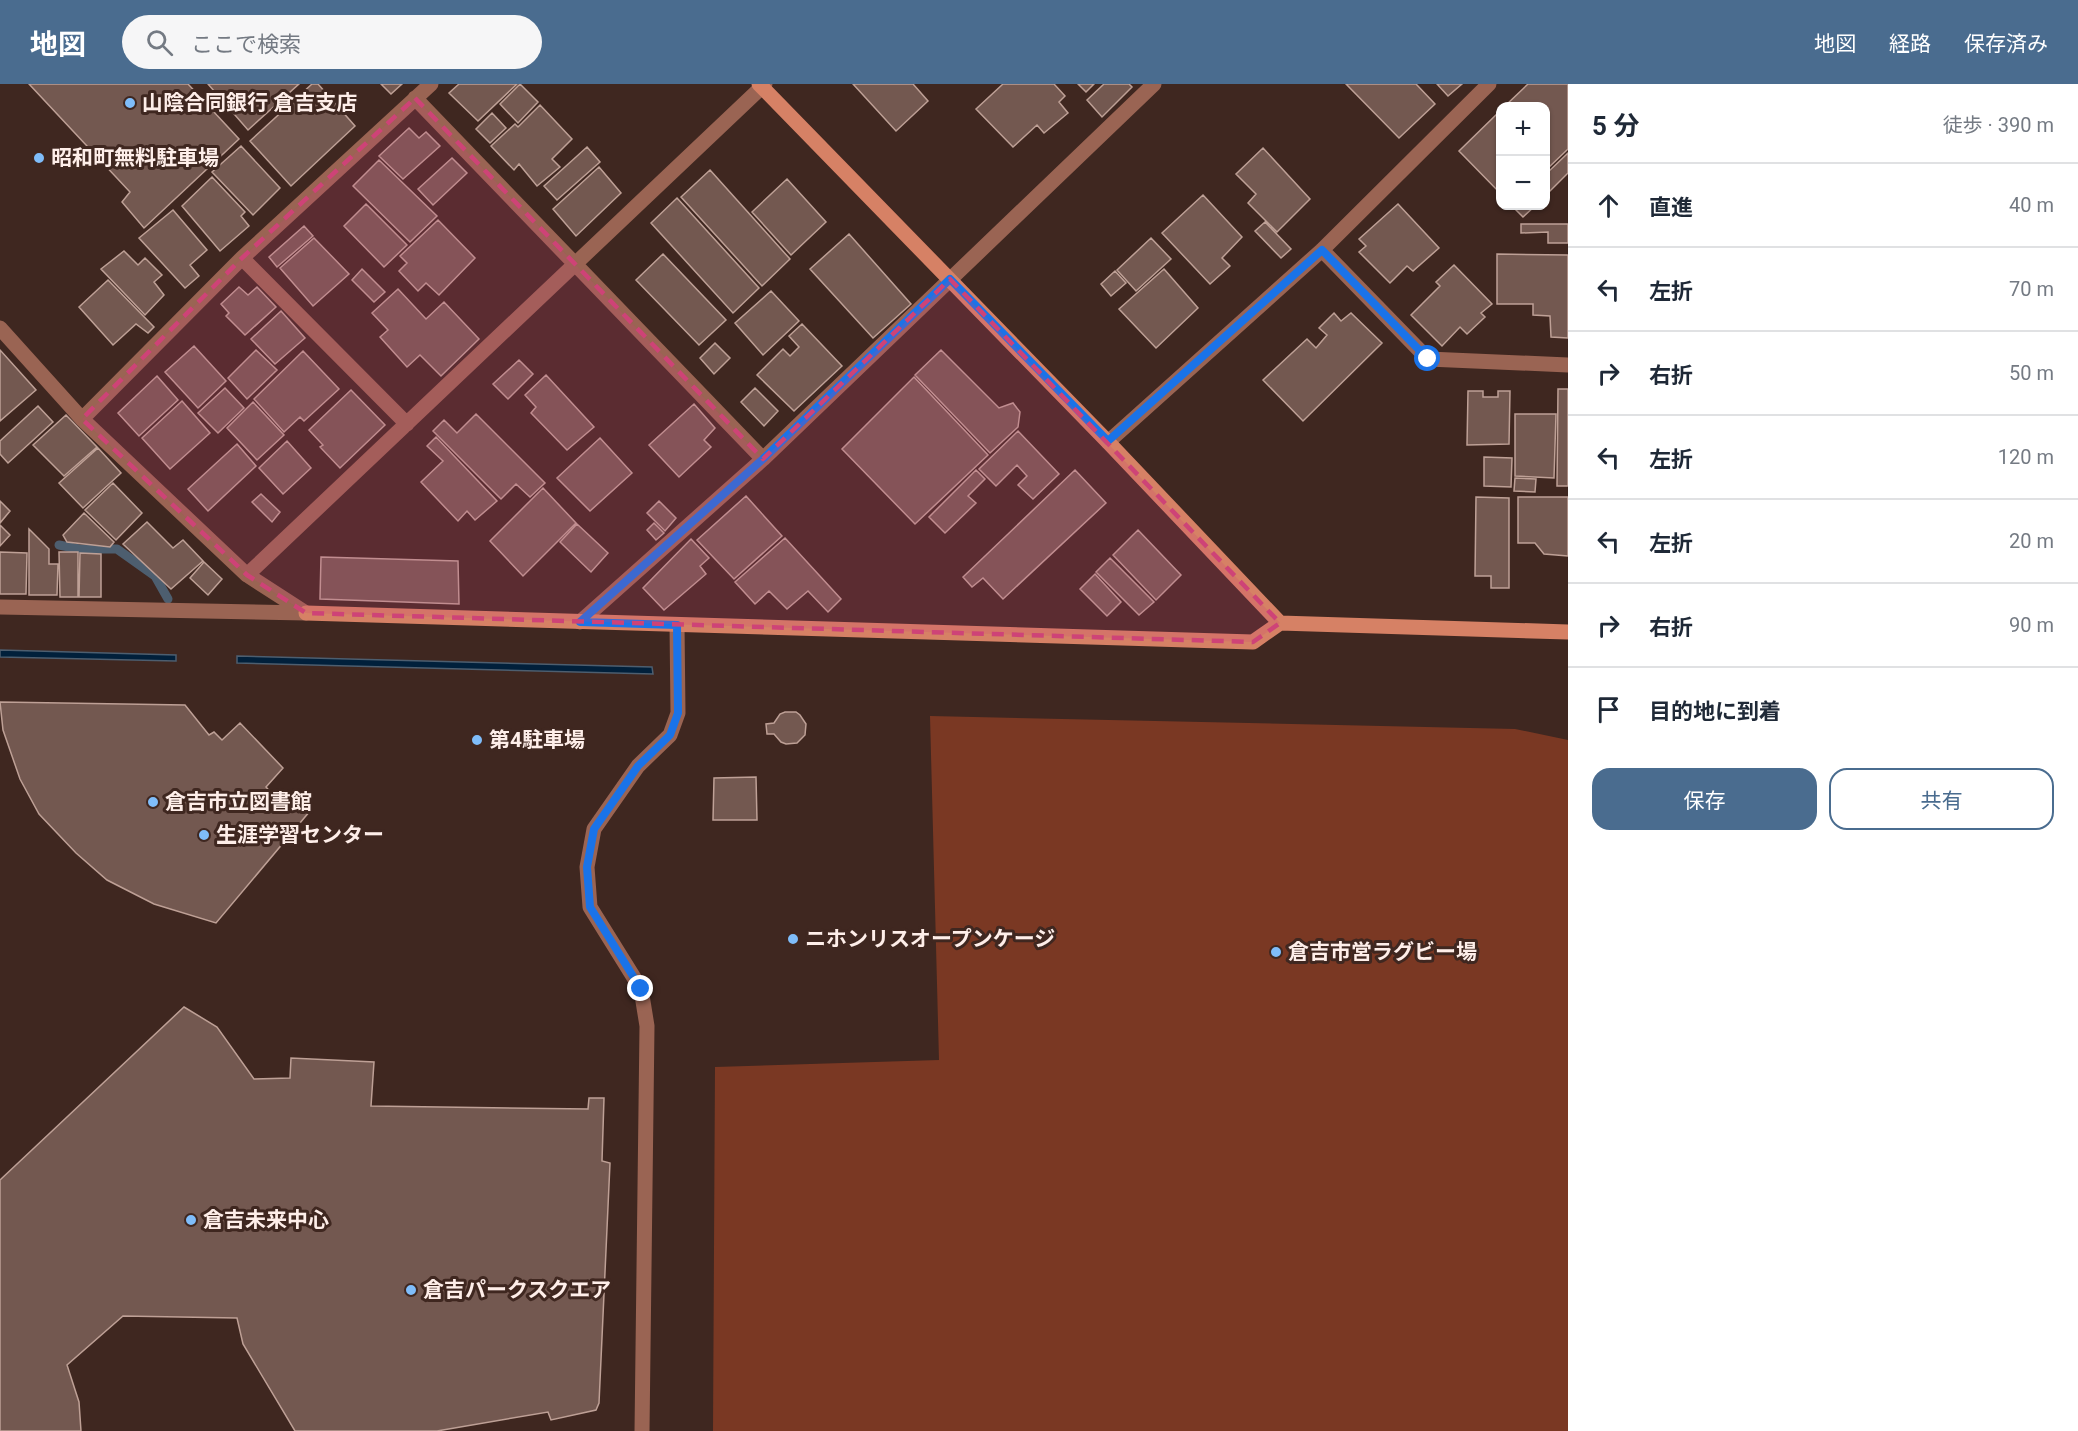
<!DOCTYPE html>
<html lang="ja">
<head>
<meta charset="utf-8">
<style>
  body { margin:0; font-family:Roboto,"Noto Sans JP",sans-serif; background:#f6f6f7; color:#1f2937 }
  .controls { position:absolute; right:18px; top:18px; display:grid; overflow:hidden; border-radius:12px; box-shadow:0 2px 4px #0004 }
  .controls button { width:54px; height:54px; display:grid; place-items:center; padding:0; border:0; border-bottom:2px solid #e0e1e3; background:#fff; color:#1f2937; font:30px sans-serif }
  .stop { position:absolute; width:18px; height:18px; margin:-14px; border:4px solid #1a73e8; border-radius:50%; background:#fff }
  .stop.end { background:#1a73e8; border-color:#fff; box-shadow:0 2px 6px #0008 }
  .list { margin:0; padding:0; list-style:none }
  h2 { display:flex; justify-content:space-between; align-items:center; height:78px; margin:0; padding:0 24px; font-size:26px }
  h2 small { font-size:20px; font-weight:400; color:#747a83 }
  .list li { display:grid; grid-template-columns:39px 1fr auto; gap:18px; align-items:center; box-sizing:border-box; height:84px; padding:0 24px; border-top:2px solid #e0e1e3 }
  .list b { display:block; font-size:22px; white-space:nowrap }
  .list em { font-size:20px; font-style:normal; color:#747a83 }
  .actions { display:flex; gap:12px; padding:18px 24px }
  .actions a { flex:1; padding:14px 0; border:2px solid #4a6c8f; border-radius:18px; text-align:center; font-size:21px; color:#4a6c8f }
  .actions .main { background:#4a6c8f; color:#fff }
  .icon { flex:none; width:33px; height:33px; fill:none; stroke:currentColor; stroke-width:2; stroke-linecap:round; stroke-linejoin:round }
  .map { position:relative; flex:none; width:1568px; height:1347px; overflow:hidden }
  header { display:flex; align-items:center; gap:36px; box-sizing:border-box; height:84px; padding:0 30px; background:#4a6c8f; color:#fff }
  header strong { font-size:28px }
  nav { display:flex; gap:33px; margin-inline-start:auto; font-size:21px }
  .search { width:420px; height:54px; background:#f6f6f7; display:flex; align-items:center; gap:15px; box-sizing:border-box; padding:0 21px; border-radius:33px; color:#747a83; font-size:22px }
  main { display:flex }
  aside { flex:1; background:#fff }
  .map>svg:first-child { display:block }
  .grass { fill:#7a3823 }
  .water { fill:#01203b; stroke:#4d5e6f; stroke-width:1.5 }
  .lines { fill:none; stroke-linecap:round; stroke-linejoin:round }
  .stream { stroke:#4d5e6f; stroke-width:9 }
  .building { fill:#735850; stroke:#bea096; stroke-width:1.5 }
  .lane { stroke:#9a6453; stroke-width:15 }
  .street { stroke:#9a6453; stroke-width:15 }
  .secondary { stroke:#d68165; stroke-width:15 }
  .route { stroke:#1a73e8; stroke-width:8 }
  .marked { fill:#ce4377; fill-opacity:0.2; stroke:#ce4377; stroke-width:4.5; stroke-dasharray:12 8; stroke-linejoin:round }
  .poi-dot { fill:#7fbdfa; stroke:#3f2720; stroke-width:2 }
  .labels { text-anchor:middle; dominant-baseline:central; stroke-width:6; stroke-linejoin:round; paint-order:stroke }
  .poi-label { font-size:21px; font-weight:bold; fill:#feeee9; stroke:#3f2720; text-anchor:start }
</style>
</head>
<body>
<header>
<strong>地図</strong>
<div class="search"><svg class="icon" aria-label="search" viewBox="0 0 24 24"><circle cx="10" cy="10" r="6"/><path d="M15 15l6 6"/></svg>ここで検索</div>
<nav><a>地図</a><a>経路</a><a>保存済み</a></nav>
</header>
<main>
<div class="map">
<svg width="1568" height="1347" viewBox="0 0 1568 1347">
  <rect width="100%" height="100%" fill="#3f2720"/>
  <path class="grass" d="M 930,632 L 1515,645 L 1568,656 L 1568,1347 L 713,1347 L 715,983 L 939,976 Z"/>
  <path class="water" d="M 0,566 L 176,571 L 176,577 L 0,573 Z
    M 237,572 L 652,583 L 653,590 L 237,579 Z"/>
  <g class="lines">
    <path class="stream" d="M 59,461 L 79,465 L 117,465 L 155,492 L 168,515"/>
  </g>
  <path class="building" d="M 29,0 L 188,0 L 239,55 L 144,144 L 122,118 L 130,108 Z
    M 208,0 L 299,0 L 248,46 Z
    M 312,0 L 318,0 L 355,42 L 291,102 L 250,57 Z
    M 381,0 L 402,0 L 391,10 Z
    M 459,0 L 517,0 L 478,37 L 449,9 Z
    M 520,0 L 538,18 L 518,39 L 500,20 Z
    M 853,0 L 913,0 L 928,17 L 896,47 Z
    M 1003,0 L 1054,0 L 1065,12 L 1059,18 L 1068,29 L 1044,49 L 1037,41 L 1013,63 L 976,25 Z
    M 1078,0 L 1094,0 L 1086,8 Z
    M 1104,0 L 1129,0 L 1132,3 L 1102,33 L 1087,16 Z
    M 1346,0 L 1416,0 L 1435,20 L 1399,54 Z
    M 1437,0 L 1462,0 L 1448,12 Z
    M 1528,0 L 1568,0 L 1568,65 L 1546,86 L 1546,22 L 1505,22 Z
    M 540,21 L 572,55 L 552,75 L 560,83 L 537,102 L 519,80 L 514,86 L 491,62 L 515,40 L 518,43 Z
    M 1500,27 L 1500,109 L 1459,67 Z
    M 492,29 L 506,44 L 490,59 L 476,45 Z
    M 409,44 L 419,54 L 426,48 L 440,62 L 403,95 L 379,72 Z
    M 241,62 L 280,104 L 253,131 L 212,88 Z
    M 587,63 L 600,78 L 557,116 L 544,102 Z
    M 1263,64 L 1310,115 L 1277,148 L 1248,119 L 1256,110 L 1236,90 Z
    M 1568,69 L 1568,89 L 1546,111 L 1546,90 Z
    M 452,74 L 467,89 L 433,121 L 418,105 Z
    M 379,76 L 437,132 L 410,158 L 353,102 Z
    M 599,83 L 621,109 L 576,152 L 553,125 Z
    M 710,86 L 790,175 L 762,202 L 681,113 Z
    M 212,93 L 245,128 L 241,132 L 249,142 L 220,167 L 182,122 Z
    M 787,95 L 826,138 L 791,171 L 752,128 Z
    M 1203,111 L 1242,153 L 1222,174 L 1230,182 L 1210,200 L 1162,149 Z
    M 677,114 L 759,204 L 733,229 L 651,139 Z
    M 366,120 L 407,161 L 384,183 L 344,142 Z
    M 1398,120 L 1439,164 L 1413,187 L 1407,182 L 1390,199 L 1359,168 L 1366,162 L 1359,155 Z
    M 1512,122 L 1535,122 L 1523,133 Z
    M 173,126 L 207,166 L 190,181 L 199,192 L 185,204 L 139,154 Z
    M 438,136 L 475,174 L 439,211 L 426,199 L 418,207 L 399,187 L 407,179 L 400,172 Z
    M 1265,138 L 1291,165 L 1281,174 L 1255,147 Z
    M 1521,140 L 1568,140 L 1568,159 L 1548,159 L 1548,148 L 1521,149 Z
    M 304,142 L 313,152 L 277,183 L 269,173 Z
    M 849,150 L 911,220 L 873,254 L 810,185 Z
    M 314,154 L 349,190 L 313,222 L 280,184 Z
    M 1151,154 L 1171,175 L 1136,207 L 1117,186 Z
    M 124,167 L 138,181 L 145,174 L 162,191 L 154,198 L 164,211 L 145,231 L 101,185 Z
    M 663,170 L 726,236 L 699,261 L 636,196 Z
    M 1497,170 L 1568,171 L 1568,254 L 1551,253 L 1550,232 L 1533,231 L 1533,220 L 1497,220 Z
    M 1454,181 L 1492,220 L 1481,229 L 1485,233 L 1467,250 L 1460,243 L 1442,262 L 1411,231 L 1440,202 L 1436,198 Z
    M 362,185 L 385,208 L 374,218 L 352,196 Z
    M 1164,185 L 1198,224 L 1156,264 L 1119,225 Z
    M 1115,187 L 1126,199 L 1111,212 L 1101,200 Z
    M 108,196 L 154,243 L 148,249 L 136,240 L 113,261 L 79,223 Z
    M 239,203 L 248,211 L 257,203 L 276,223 L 245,251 L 226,232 L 229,229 L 221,220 Z
    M 398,205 L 426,235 L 444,218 L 479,255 L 441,292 L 420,271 L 407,283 L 380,253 L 388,246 L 372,229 Z
    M 771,207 L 799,237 L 763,271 L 735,239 Z
    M 281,227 L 305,254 L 275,280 L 251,255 Z
    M 1334,229 L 1341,237 L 1351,229 L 1382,259 L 1303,337 L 1263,296 L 1307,255 L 1316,264 L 1327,251 L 1319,244 Z
    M 802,240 L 842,282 L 794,327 L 757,291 L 783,265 L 790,272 L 799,263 L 789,252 Z
    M 715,259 L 730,274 L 714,290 L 700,274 Z
    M 194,262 L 226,297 L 198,324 L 165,288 Z
    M 0,266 L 36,306 L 0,337 Z
    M 256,266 L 277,286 L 247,315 L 228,294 Z
    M 941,266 L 999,324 L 1013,319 L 1020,328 L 1018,343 L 990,369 L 915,291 Z
    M 303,267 L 339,305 L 304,337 L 300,333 L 284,348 L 254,315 Z
    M 519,276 L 533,290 L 508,315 L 493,300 Z
    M 546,291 L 594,343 L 567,366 L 531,329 L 536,323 L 525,311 Z
    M 157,292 L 178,316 L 139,352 L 118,329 Z
    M 914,293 L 988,371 L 915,440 L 842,365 Z
    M 225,304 L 244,324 L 218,349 L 198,329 Z
    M 755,304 L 778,327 L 764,342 L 741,318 Z
    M 1558,305 L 1568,305 L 1568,402 L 1557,402 Z
    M 351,306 L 385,341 L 340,384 L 320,363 L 323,361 L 309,346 Z
    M 1468,307 L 1483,307 L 1483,313 L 1498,313 L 1498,307 L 1510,307 L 1509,360 L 1467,361 Z
    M 182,317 L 210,349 L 170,385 L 142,354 Z
    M 253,318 L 284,351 L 257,376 L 227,344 Z
    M 694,320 L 715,344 L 704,356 L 711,363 L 679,393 L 649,361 Z
    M 38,322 L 53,338 L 8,379 L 0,370 L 0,357 Z
    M 476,330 L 545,399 L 530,413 L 516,400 L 501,415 L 433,347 L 444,336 L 457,349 Z
    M 1515,330 L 1556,330 L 1554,394 L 1515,392 Z
    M 66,331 L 97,363 L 64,392 L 33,361 Z
    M 1018,347 L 1059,390 L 1033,415 L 1018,401 L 1027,392 L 1017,381 L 996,402 L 979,385 Z
    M 436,353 L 497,417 L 475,436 L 467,427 L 458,437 L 421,398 L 443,377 L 427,362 Z
    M 600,354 L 632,389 L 590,427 L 557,394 Z
    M 287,357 L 311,384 L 283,410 L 259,384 Z
    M 237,360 L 256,382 L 208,427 L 188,405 Z
    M 98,364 L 121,389 L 83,424 L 59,399 Z
    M 1484,373 L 1512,374 L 1511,403 L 1484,402 Z
    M 976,386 L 985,395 L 968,412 L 976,419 L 945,449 L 929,433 Z
    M 1075,386 L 1106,419 L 1003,515 L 983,494 L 972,503 L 963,493 Z
    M 1515,394 L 1536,395 L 1535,408 L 1514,407 Z
    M 113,399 L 142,429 L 116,456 L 85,426 Z
    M 543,404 L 576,439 L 523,492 L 490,457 Z
    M 261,410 L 280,428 L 272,438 L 252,418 Z
    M 746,412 L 782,452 L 734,495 L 697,456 Z
    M 1476,413 L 1509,414 L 1509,504 L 1491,504 L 1491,492 L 1475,492 Z
    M 1518,413 L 1568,413 L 1568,472 L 1544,470 L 1535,459 L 1518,459 Z
    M 0,417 L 10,427 L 0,439 Z
    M 659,417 L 676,434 L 665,447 L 647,429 Z
    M 84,429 L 114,458 L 110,463 L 67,458 L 63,451 Z
    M 147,438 L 173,464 L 183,456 L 203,477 L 171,505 L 123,460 Z
    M 654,439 L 664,449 L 656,456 L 647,446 Z
    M 577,440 L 608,469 L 591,488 L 560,458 Z
    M 0,441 L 10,451 L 0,462 Z
    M 29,445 L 49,465 L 49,480 L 58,480 L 57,511 L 29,511 Z
    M 1138,446 L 1181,491 L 1156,516 L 1113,471 Z
    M 785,454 L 841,515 L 828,528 L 808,507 L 787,525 L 769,507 L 755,520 L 735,498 Z
    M 691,455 L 709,474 L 700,482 L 706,490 L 664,526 L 643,504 Z
    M 0,468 L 27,469 L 26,510 L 0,510 Z
    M 59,468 L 78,468 L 78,513 L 60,513 Z
    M 80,469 L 101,470 L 101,513 L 79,513 Z
    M 321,473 L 458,477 L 459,520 L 320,515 Z
    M 1110,474 L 1154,518 L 1139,531 L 1096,488 Z
    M 204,478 L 222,495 L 208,511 L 190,494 Z
    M 1095,490 L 1121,518 L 1107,532 L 1080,505 Z
    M 0,618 L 185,621 L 209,651 L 214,648 L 222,656 L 240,639 L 283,684 L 266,703 L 281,720 L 292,709 L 310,727 L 216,839 L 154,820 L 107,796 L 76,769 L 39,730 L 20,695 L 3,646 Z
    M 785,628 L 796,628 L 800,631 L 806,640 L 805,651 L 797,659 L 786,660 L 781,658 L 774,650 L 767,650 L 766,640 L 774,639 L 780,630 Z
    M 756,693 L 757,736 L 713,736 L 714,694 Z
    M 184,923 L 217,943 L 254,995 L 290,994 L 291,974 L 374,978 L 371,1022 L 588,1025 L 589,1014 L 604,1014 L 602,1077 L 610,1079 L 599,1319 L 596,1326 L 551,1336 L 548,1328 L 437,1347 L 295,1347 L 243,1260 L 237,1234 L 123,1232 L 67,1281 L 79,1318 L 81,1347 L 0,1347 L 0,1096 Z"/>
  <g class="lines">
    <path class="lane" d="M 642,1347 L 647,942 L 641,905 L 590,823 L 587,783 L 594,745 L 638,682 L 670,651 L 678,629 L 677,541"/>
    <path class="street" d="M 415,14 L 763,375
      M 1322,166 L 1428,275 L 1568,281
      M 242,174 L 407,340
      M 0,244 L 82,335 L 247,491 L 306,529
      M 82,335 L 242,174 L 431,0
      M 1108,358 L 1322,166 L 1489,0
      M 247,491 L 765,0
      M 0,523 L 306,529
      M 580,538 L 763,375 L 1154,0"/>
    <path class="secondary" d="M 759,0 L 1108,358 L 1280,539
      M 306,529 L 1253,558 L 1280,539 L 1568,548"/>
  </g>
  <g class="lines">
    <path class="route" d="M 641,905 L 590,823 L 587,783 L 594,745 L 638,682 L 670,651 L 678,629 L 677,541 L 580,538 L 763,375 L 950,195 L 1108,357 L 1322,166 L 1428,275"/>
  </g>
  <path class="marked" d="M 415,14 L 763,375 L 950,195 L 1280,539 L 1253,558 L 306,529 L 247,491 L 82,335 L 242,174 Z"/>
  <g class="poi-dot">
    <circle cx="130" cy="19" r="6"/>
    <circle cx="39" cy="74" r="6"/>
    <circle cx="477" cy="656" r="6"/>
    <circle cx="153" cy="718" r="6"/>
    <circle cx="204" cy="751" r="6"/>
    <circle cx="793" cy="855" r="6"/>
    <circle cx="1276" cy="868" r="6"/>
    <circle cx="191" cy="1136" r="6"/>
    <circle cx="411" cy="1206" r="6"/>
  </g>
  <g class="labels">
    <g class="poi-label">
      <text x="142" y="19">山陰合同銀行 倉吉支店</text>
      <text x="51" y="74">昭和町無料駐車場</text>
      <text x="489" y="656">第4駐車場</text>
      <text x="165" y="718">倉吉市立図書館</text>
      <text x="216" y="751">生涯学習センター</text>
      <text x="805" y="855">ニホンリスオープンケージ</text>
      <text x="1288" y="868">倉吉市営ラグビー場</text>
      <text x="203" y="1136">倉吉未来中心</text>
      <text x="423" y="1206">倉吉パークスクエア</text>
    </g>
  </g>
</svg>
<div class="controls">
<button>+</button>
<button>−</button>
</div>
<div class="stop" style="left:1428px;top:275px"></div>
<div class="stop end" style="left:641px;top:905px"></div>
</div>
<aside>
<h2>5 分<small>徒歩 · 390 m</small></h2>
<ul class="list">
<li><svg class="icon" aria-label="ahead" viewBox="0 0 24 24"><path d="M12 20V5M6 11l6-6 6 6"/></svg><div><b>直進</b></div><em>40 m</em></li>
<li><svg class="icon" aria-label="left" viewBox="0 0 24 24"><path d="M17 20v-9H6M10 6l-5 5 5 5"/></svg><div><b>左折</b></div><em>70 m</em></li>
<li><svg class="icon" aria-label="right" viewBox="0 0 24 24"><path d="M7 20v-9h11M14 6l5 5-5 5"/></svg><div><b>右折</b></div><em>50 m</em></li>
<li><svg class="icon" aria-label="left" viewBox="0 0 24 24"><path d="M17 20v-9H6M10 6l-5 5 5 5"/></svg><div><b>左折</b></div><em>120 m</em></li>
<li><svg class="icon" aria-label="left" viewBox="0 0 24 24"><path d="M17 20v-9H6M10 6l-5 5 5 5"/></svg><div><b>左折</b></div><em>20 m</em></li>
<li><svg class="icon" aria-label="right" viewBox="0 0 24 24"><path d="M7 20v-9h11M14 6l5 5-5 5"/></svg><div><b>右折</b></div><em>90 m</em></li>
<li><svg class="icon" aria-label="arrive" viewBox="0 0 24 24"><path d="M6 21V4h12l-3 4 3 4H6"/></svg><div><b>目的地に到着</b></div></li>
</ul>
<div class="actions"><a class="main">保存</a><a>共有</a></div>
</aside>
</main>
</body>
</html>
